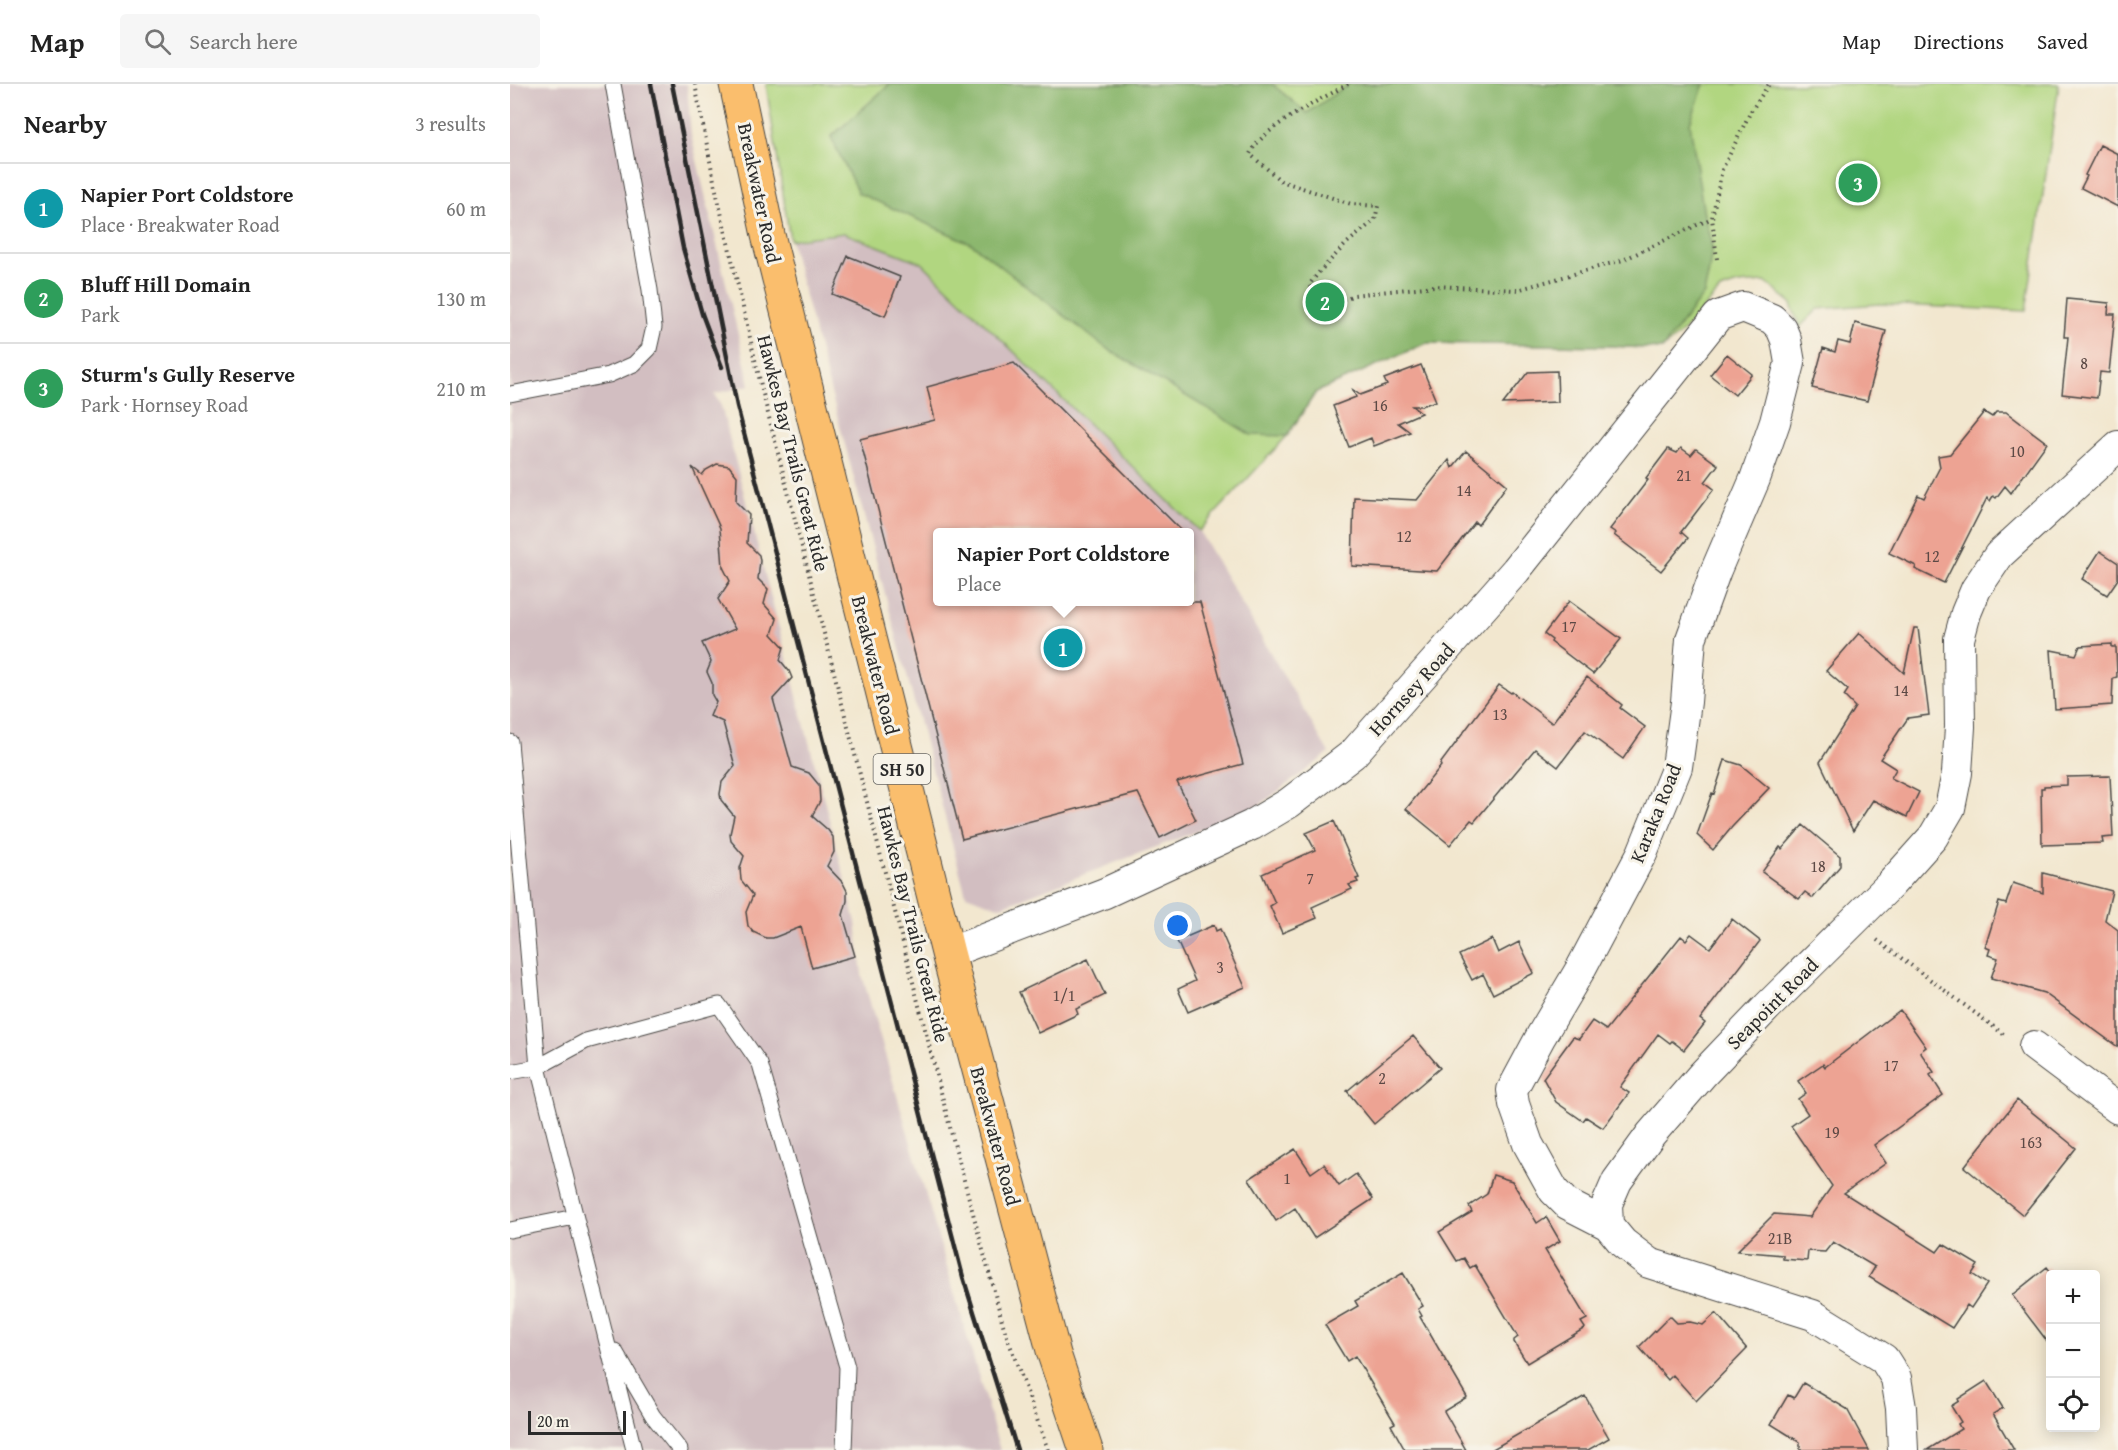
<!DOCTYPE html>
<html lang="en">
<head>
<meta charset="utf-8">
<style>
  body { margin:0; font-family:"Gentium Book Plus",serif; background:#f6f6f6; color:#222 }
  .controls { position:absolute; right:18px; bottom:18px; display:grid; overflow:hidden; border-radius:6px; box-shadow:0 3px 15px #0003 }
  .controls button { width:54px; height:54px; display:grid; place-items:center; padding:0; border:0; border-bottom:2px solid #e0e0e0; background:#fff; color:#222; font:30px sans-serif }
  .scale { position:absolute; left:18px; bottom:15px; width:98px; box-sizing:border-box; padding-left:6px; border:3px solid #2b2b2b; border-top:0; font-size:16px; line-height:21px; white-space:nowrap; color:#2b2b2b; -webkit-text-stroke:4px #f7f3e8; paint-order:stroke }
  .you { position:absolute; left:668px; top:842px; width:21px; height:21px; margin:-15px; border:4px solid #fff; border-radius:50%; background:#1a73e8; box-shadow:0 0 0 9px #1a73e833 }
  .badge { display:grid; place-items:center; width:39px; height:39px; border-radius:50%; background:#b45309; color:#fff; font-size:20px; font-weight:700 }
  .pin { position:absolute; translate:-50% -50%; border:3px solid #fff; box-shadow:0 2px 6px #0006 }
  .popup { position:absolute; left:423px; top:444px; width:261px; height:78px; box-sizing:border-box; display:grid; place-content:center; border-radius:6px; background:#fff; filter:drop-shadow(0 2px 4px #0005); font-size:20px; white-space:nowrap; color:#767676 }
  .popup b { font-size:22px; color:#222 }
  .popup::after { content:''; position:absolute; left:50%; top:100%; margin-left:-12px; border:12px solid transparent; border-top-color:#fff }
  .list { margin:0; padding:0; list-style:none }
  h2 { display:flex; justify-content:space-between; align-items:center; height:78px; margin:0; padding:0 24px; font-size:26px }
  h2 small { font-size:20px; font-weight:400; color:#767676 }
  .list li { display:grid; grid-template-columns:39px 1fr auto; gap:18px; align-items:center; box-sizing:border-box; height:90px; padding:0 24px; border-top:2px solid #e0e0e0 }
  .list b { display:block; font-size:22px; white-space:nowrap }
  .list p { margin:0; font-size:20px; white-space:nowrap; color:#767676 }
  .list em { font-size:20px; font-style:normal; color:#767676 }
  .icon { flex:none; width:33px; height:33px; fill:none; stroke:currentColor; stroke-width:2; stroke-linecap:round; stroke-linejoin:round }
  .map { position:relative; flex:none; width:1608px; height:1366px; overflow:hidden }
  header { display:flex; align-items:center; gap:36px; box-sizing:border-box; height:84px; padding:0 30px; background:#fff; border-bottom:2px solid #e0e0e0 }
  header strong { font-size:28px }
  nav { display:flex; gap:33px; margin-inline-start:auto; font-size:21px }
  .search { width:420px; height:54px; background:#f6f6f6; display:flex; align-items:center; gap:15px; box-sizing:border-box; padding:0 21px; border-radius:6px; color:#767676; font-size:22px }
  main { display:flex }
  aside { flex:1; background:#fff }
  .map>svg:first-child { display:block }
  .industrial { fill:#d2bec1; fill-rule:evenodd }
  .green { fill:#b1d680; stroke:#6e8056; stroke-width:1.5 }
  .forest { fill:#8cb76e; stroke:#5c714c; stroke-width:1.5 }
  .building { fill:#eda393 }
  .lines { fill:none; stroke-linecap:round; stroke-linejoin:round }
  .lane-casing { stroke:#494744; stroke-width:17 }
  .street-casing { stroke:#494744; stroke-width:32 }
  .highway-casing { stroke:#494744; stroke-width:35 }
  .path { stroke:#494744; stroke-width:4; stroke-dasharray:1.5 4.5; stroke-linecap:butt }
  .lane { stroke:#fff; stroke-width:15 }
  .street { stroke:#fff; stroke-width:30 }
  .highway { stroke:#fabe6d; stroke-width:33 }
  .rail { stroke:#2b2b2b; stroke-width:4.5 }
  .labels { text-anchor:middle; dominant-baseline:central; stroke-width:6; stroke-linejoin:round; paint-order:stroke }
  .number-label { font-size:16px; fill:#5c4945 }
  .shield { fill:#f7f3e8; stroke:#686764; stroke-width:1.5 }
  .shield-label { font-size:18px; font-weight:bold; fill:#2b2b2b }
  .street-label { font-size:20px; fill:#2b2b2b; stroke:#f7f3e8 }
</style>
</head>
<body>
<header>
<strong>Map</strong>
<div class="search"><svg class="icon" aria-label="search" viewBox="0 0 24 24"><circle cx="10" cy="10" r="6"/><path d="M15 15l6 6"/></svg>Search here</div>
<nav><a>Map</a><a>Directions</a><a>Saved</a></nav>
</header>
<main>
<aside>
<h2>Nearby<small>3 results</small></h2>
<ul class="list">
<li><span class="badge" style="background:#0f9aa8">1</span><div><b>Napier Port Coldstore</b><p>Place · Breakwater Road</p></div><em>60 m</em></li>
<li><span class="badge" style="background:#2e9e5b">2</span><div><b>Bluff Hill Domain</b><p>Park</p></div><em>130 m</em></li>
<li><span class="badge" style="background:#2e9e5b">3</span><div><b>Sturm's Gully Reserve</b><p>Park · Hornsey Road</p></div><em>210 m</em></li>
</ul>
</aside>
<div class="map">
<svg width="1608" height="1366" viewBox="0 0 1608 1366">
  <rect width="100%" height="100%" fill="#f7f3e8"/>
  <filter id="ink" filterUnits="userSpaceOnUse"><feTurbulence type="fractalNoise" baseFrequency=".0167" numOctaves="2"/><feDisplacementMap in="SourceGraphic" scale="12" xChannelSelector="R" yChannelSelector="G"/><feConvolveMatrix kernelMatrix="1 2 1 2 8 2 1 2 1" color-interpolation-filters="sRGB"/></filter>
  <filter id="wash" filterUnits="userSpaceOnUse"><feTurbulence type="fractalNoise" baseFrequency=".008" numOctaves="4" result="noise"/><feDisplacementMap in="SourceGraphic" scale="24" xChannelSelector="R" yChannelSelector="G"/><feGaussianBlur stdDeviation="1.35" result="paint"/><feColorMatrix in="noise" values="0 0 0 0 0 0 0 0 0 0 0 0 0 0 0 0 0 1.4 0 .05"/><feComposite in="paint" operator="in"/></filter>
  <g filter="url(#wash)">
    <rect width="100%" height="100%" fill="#f2e7cf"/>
    <path class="industrial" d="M 0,0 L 177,0 L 181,51 L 240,301 L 204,310 L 211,322 L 346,838 L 352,891 L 490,1366 L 0,1366 Z
      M 334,149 L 412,179 L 689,447 L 819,669 L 743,726 L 489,823 L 456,811 L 280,156 ZM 427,448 L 679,448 L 679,518 L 427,518 Z"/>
    <path class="green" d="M 256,0 L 1549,0 L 1516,227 L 1369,220 L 1308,225 L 1290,243 L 1280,218 L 1255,198 L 1228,200 L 1210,206 L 1174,246 L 1152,265 L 1101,262 L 916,259 L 806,308 L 777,352 L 689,447 L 412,179 L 334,149 L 280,156 Z"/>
    <path class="forest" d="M 380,0 L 762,0 L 797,29 L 839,0 L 1194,0 L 1180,39 L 1194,131 L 1202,163 L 1199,186 L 1194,210 L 1152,265 L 1101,262 L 916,259 L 806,308 L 777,352 L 741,351 L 596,264 L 462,160 L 348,109 L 321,53 Z"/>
    <g id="blocks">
      <path class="building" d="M 1590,61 L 1608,70 L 1608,123 L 1571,104 L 1577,92 L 1575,91 Z
        M 338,172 L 390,193 L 375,232 L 322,210 Z
        M 1557,215 L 1599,219 L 1598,230 L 1605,230 L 1599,289 L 1590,288 L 1587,314 L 1552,310 L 1558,253 L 1554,253 Z
        M 1345,239 L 1376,247 L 1357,317 L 1302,304 L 1313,264 L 1325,268 L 1328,257 L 1340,260 Z
        M 1217,270 L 1242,290 L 1225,311 L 1200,291 Z
        M 504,279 L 673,448 L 427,448 L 427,518 L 690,518 L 733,680 L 667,698 L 686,736 L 650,754 L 628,709 L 452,755 L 350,355 L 425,336 L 417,303 Z
        M 911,281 L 926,317 L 911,322 L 902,322 L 911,329 L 888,339 L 900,348 L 864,362 L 861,354 L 839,363 L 823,322 L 846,313 L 843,306 L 850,311 L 877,301 L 874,295 Z
        M 1047,287 L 1048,318 L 993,320 L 1018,288 Z
        M 1474,328 L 1482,333 L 1486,328 L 1496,328 L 1537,359 L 1501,409 L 1495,402 L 1486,414 L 1483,412 L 1480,417 L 1477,414 L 1434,499 L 1405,485 L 1406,482 L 1379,469 L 1408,411 L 1414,414 L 1430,383 L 1428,372 L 1440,370 Z
        M 1171,364 L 1181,371 L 1186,365 L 1208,381 L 1195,398 L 1204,405 L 1171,448 L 1178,454 L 1151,487 L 1104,451 L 1106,449 L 1100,445 L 1138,396 L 1136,394 L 1158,365 L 1167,369 Z
        M 956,367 L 997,401 L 968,441 L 965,438 L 927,487 L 842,482 L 844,413 L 907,416 L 939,376 L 942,384 Z
        M 207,380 L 219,382 L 227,392 L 226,418 L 239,431 L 237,459 L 249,471 L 250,477 L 248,495 L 258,505 L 254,520 L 267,535 L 262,550 L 274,563 L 270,576 L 279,587 L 282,594 L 263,615 L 282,683 L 299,689 L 309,701 L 310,717 L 302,732 L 318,746 L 323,753 L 324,768 L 317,782 L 333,799 L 337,807 L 337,817 L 333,831 L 345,872 L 302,884 L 291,843 L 263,854 L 256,854 L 243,848 L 238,842 L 236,828 L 243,811 L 231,796 L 230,784 L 234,772 L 221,757 L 220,750 L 224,732 L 211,716 L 210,710 L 212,698 L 225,682 L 213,638 L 200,632 L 206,618 L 202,611 L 202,599 L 197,588 L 201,578 L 192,559 L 225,545 L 208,515 L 220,497 L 213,483 L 210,444 L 182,383 L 192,391 L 196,386 Z
        M 1590,467 L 1608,479 L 1608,495 L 1597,511 L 1572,495 Z
        M 1059,517 L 1111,555 L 1083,590 L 1041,558 L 1042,556 L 1034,550 Z
        M 1404,544 L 1408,544 L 1419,631 L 1398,634 L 1370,675 L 1386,685 L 1381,694 L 1409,708 L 1397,733 L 1363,716 L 1343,747 L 1310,678 L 1345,623 L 1334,612 L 1338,606 L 1316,587 L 1349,549 L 1394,589 Z
        M 1602,560 L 1602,563 L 1606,563 L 1607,593 L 1603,594 L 1602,621 L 1545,625 L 1541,566 L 1566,571 L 1570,562 Z
        M 1077,593 L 1112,621 L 1110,624 L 1135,643 L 1113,675 L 1075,647 L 1048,683 L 1025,665 L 964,738 L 961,736 L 940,761 L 896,725 L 931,682 L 930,680 L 989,601 L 1001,609 L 1002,608 L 1042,639 Z
        M 1215,676 L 1231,681 L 1259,704 L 1222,743 L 1203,766 L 1187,751 L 1202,709 L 1204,710 Z
        M 1600,692 L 1603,753 L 1592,754 L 1593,759 L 1532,761 L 1531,704 L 1534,704 L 1534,702 L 1557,701 L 1557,693 Z
        M 824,737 L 849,794 L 846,795 L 848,798 L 839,801 L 842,805 L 802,823 L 807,834 L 772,849 L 760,822 L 765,819 L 752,790 L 805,766 L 796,749 Z
        M 1293,741 L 1330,772 L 1330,782 L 1303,814 L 1295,808 L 1289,815 L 1252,788 L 1270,763 L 1272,765 Z
        M 1533,789 L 1602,807 L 1595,836 L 1608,846 L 1608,963 L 1534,909 L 1481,894 L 1488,874 L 1478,871 L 1480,865 L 1475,863 L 1489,818 L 1496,820 L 1503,799 L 1533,809 Z
        M 1222,835 L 1250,857 L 1190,935 L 1195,939 L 1174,966 L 1162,957 L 1160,959 L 1148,950 L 1110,1003 L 1119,1009 L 1093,1044 L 1076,1033 L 1073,1037 L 1046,1018 L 1033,994 L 1063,953 L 1069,955 L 1082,937 L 1096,946 L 1171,852 L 1176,856 L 1181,850 L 1200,864 Z
        M 704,841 L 706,847 L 710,845 L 735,903 L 678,928 L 668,905 L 685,897 L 667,857 Z
        M 982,855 L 988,869 L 1009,858 L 1024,889 L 983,910 L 973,890 L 962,896 L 949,871 Z
        M 578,875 L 595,911 L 566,925 L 568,930 L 528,949 L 509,908 Z
        M 1390,926 L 1416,963 L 1410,968 L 1424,988 L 1420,991 L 1433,1011 L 1364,1061 L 1376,1079 L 1334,1109 L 1427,1168 L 1433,1160 L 1468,1181 L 1462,1190 L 1477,1200 L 1461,1224 L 1457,1221 L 1442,1244 L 1359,1193 L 1365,1183 L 1323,1158 L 1315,1168 L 1298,1167 L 1297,1177 L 1273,1175 L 1273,1171 L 1227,1167 L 1264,1130 L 1300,1133 L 1322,1102 L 1281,1042 L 1298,1030 L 1288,1015 L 1296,1009 L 1288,997 L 1313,980 L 1315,983 Z
        M 903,952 L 930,984 L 864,1040 L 837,1007 Z
        M 1507,1016 L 1566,1064 L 1513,1131 L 1454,1083 Z
        M 785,1065 L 801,1089 L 814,1080 L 829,1102 L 846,1090 L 863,1115 L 804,1154 L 785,1124 L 766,1137 L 739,1095 Z
        M 983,1091 L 1002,1097 L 1027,1139 L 1036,1133 L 1050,1157 L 1035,1166 L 1077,1235 L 1071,1238 L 1075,1244 L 1017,1279 L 1004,1258 L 1004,1256 L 1008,1253 L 965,1181 L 960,1184 L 954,1174 L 947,1177 L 929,1148 L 962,1128 L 959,1122 L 977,1110 Z
        M 1537,1183 L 1543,1191 L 1540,1191 L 1540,1261 L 1502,1211 Z
        M 893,1189 L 913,1222 L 908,1225 L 912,1232 L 910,1233 L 957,1313 L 934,1327 L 956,1366 L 895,1366 L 881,1341 L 885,1339 L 845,1272 L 837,1277 L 815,1241 L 848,1222 L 845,1217 Z
        M 1206,1229 L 1237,1265 L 1186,1317 L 1163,1291 L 1158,1296 L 1129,1263 L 1160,1232 L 1167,1239 L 1180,1238 L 1193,1241 Z
        M 1476,1297 L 1493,1324 L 1483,1330 L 1504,1366 L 1417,1366 L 1451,1345 L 1448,1340 L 1451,1338 L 1441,1322 L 1449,1317 L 1448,1315 Z
        M 1293,1299 L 1337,1325 L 1359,1366 L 1290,1366 L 1290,1358 L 1261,1340 L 1278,1311 L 1284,1314 Z
        M 1075,1312 L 1099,1354 L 1078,1366 L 981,1366 Z"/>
    </g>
  </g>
  <g filter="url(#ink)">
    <use href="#blocks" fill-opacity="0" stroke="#494744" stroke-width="1.5"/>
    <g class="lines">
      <defs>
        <path id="lane" d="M 0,310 L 99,291 L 124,280 L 139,265 L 144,243 L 140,206 L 103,0
          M 0,658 L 28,983 L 124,1366
          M 0,988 L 28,983 L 76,957 L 209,921 L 250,980 L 337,1283 L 334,1366
          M 0,1146 L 65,1133
          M 105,1267 L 143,1332 L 170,1366"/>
        <path id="street" d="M 438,869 L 595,809 L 742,741 L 779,719 L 843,670 L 1006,486 L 1208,232 L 1233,223 L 1262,235 L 1271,244 L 1276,256 L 1280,279 L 1265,338 L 1245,395 L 1206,486 L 1181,555 L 1176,618 L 1167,683 L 1132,769 L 1070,886 L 1031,952 L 1002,1006 L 1004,1020 L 1018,1060 L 1044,1107 L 1057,1120 L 1098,1141
          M 1524,962 L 1608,1025
          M 1393,1366 L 1391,1324 L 1386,1294 L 1374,1275 L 1303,1231 L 1139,1179 L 1113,1159 L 1098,1141 L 1097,1120 L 1107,1097 L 1141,1050 L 1192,991 L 1257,923 L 1380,801 L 1423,753 L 1440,724 L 1447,689 L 1450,643 L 1449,555 L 1456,529 L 1466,505 L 1489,471 L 1608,362"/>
        <path id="highway" d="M 226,0 L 258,151 L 438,869 L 544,1270 L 576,1366"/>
      </defs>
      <use href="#lane" class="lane-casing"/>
      <use href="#street" class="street-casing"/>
      <use href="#highway" class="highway-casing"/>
      <path class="path" d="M 185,0 L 205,102 L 253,310 L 444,1059 L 494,1244 L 538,1366
        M 838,0 C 811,16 752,43 740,70 L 771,97 L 841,120 L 868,122 L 865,136 L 837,159 L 810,187 L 799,201 L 813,224 L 844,211 L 924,202 L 1007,206 L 1113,176 L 1202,134
        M 1207,175 L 1202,134 L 1212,86 L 1241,27 L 1259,0
        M 1367,856 L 1496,952"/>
      <use href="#lane" class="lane"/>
      <use href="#street" class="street"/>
      <use href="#highway" class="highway"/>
      <path class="rail" d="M 141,0 L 173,164 L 192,230 L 212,283
        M 162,0 L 227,322 L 453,1193 L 507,1366"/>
    </g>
  </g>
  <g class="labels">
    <g class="number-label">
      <text x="1574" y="279">8</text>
      <text x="870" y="321">16</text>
      <text x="1507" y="367">10</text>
      <text x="1174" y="391">21</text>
      <text x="954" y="406">14</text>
      <text x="894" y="452">12</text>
      <text x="1422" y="472">12</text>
      <text x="1059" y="542">17</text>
      <text x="1391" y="606">14</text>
      <text x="990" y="630">13</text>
      <text x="1308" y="782">18</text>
      <text x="800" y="794">7</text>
      <text x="710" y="883">3</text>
      <text x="554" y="911">1/1</text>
      <text x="1381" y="981">17</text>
      <text x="872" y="994">2</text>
      <text x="1322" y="1048">19</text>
      <text x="1521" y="1058">163</text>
      <text x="777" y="1094">1</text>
      <text x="1270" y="1154">21B</text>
    </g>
    <rect class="shield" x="363.5" y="670" width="57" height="30" rx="4.5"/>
    <g class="shield-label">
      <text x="392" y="685">SH 50</text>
    </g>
    <g class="street-label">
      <text transform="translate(250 109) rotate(78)">Breakwater Road</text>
      <text transform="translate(284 369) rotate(76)">Hawkes Bay Trails Great Ride</text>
      <text transform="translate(366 581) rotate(76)">Breakwater Road</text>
      <text transform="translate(901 605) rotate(-48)">Hornsey Road</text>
      <text transform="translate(1145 729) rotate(-68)">Karaka Road</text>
      <text transform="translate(404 840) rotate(76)">Hawkes Bay Trails Great Ride</text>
      <text transform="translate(1262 919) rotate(-45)">Seapoint Road</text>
      <text transform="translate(486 1052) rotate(75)">Breakwater Road</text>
    </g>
  </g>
</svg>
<div class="controls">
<button>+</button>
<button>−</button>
<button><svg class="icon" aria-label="locate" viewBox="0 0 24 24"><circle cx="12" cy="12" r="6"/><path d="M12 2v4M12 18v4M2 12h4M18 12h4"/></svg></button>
</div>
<div class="scale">20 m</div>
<div class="you"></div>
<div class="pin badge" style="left:553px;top:564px;background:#0f9aa8">1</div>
<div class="popup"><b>Napier Port Coldstore</b>Place</div>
<div class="pin badge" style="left:815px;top:218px;background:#2e9e5b">2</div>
<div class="pin badge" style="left:1348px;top:99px;background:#2e9e5b">3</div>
</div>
</main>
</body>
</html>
